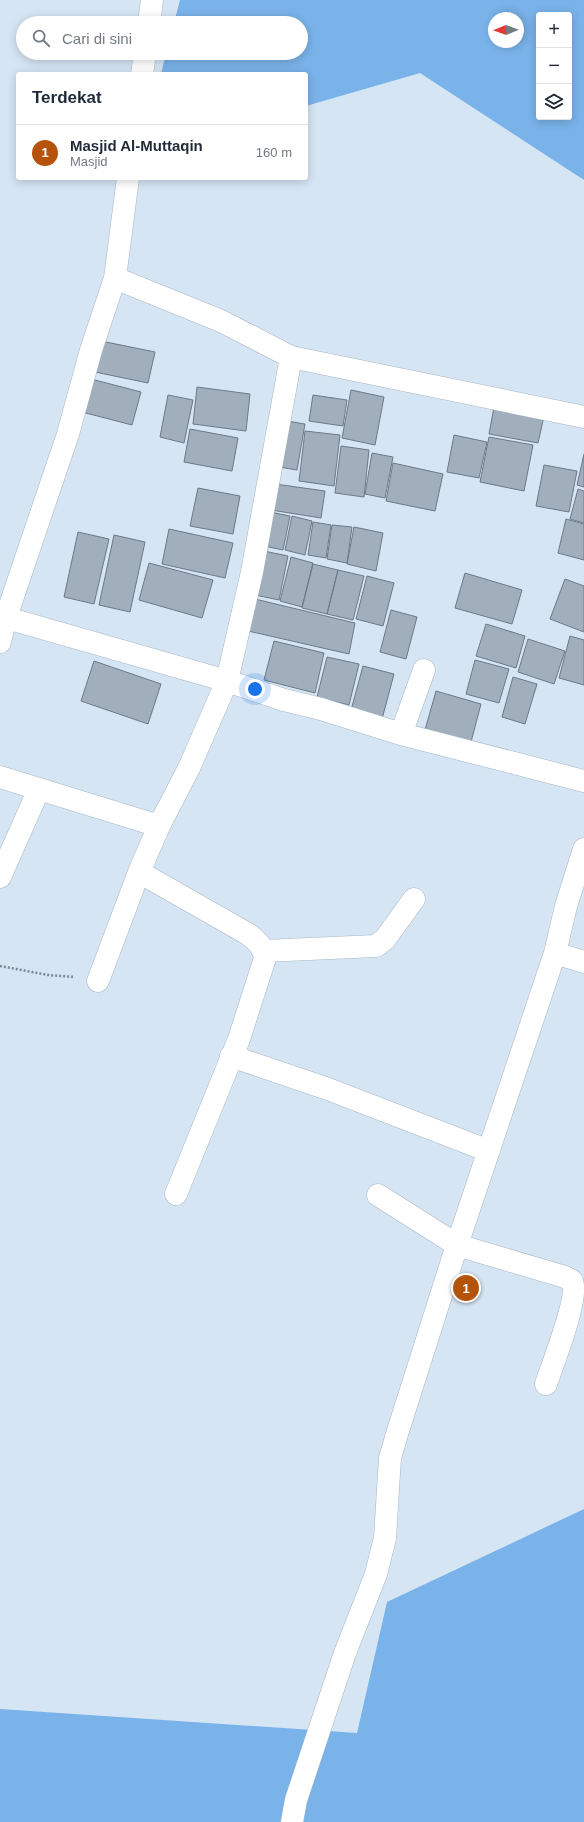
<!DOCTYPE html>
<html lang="id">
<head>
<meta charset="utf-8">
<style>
  body { margin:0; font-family:Helvetica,sans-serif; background:#f6f6f7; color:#1f2937 }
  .controls { position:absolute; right:12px; top:12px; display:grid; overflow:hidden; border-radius:4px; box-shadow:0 2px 10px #0003 }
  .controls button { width:36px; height:36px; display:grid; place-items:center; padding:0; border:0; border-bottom:1px solid #e0e1e3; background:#fff; color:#1f2937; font:20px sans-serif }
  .compass { position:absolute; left:488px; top:12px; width:36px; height:36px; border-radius:50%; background:#fff; box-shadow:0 2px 10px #0003; rotate:269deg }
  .you { position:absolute; left:255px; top:689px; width:14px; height:14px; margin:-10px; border:3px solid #fff; border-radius:50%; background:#1a73e8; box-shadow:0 0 0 6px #1a73e833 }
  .badge { display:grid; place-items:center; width:26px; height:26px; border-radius:50%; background:#b45309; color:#fff; font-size:13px; font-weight:700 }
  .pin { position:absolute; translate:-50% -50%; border:2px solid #fff; box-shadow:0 1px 4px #0006 }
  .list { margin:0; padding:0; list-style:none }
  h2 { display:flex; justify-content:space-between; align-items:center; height:52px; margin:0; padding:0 16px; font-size:17px }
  h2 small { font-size:13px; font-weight:400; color:#747a83 }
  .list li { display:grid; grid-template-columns:26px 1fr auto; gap:12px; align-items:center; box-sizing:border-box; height:56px; padding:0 16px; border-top:1px solid #e0e1e3 }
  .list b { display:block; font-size:15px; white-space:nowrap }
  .list p { margin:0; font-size:13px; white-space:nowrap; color:#747a83 }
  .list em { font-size:13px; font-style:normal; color:#747a83 }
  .icon { flex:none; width:22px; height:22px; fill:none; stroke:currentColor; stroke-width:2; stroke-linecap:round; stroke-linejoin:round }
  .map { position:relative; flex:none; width:584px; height:1822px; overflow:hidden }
  .search { position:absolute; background:#fff; box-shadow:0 2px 10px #0003; left:16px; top:16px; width:292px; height:44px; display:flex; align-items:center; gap:10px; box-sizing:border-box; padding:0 14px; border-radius:22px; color:#747a83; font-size:15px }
  .panel { position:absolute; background:#fff; box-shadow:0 2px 10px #0003; left:16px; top:72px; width:292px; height:108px; border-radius:4px }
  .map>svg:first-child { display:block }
  .forest { fill:#79b3e9; fill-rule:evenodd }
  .building { fill:#a1afbd; stroke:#6c7986 }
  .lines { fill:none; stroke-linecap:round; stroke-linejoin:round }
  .minor-casing { stroke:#a8b6c3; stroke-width:23 }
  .path { stroke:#7d8791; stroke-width:2.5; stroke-dasharray:2 2; stroke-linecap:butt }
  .minor { stroke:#fff; stroke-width:22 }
</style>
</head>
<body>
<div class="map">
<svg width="584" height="1822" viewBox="0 0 584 1822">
  <rect width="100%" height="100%" fill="#d6e5f3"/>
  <path class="forest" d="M 180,0 L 584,0 L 584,180 L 420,73 L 306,106 L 306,74 L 161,74 L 166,53 L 301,53 L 301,23 L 174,23 ZM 539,15 L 569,15 L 569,117 L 539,117 ZM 494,18 L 518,18 L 518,42 L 494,42 Z
    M 584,1509 L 584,1822 L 0,1822 L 0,1709 L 357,1733 L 387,1602 Z"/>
  <path class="building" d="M 101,341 L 155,352 L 148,383 L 95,372 Z
    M 91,379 L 141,392 L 132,425 L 82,412 Z
    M 197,387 L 250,394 L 246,431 L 193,424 Z
    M 351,390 L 384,397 L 375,445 L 342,438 Z
    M 168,395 L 193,400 L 184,443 L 160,437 Z
    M 313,395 L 347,400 L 343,426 L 309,421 Z
    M 494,407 L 544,416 L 538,443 L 489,434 Z
    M 281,420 L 305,424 L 297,470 L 273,466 Z
    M 190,429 L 238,438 L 232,471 L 184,462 Z
    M 305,431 L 340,435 L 334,486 L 299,481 Z
    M 454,435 L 487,442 L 479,478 L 447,472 Z
    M 489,437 L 533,445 L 524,491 L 480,482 Z
    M 341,446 L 369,450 L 364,497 L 335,493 Z
    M 372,453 L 393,457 L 385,498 L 365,494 Z
    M 584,454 L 584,487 L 577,485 Z
    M 393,463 L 443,474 L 435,511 L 386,501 Z
    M 544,465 L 577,471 L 569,512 L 536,506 Z
    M 275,484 L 325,491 L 321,518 L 271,510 Z
    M 198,488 L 240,496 L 233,534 L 190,526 Z
    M 578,489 L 584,491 L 584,523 L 570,519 Z
    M 265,511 L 290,516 L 283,550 L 259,545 Z
    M 292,516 L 312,521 L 305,555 L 285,550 Z
    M 566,519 L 584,524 L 584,560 L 558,553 Z
    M 313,522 L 331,525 L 326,558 L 308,555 Z
    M 332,525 L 352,527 L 347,563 L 327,559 Z
    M 354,527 L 383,533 L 376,571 L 347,564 Z
    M 169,529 L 233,543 L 225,578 L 162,564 Z
    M 78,532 L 109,539 L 94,604 L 64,597 Z
    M 114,535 L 145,542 L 130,612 L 99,605 Z
    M 259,550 L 288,556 L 279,600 L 250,594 Z
    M 291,557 L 313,563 L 302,607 L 280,601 Z
    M 149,563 L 213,580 L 202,618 L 139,600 Z
    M 313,564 L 338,570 L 327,614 L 302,608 Z
    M 338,570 L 364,576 L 353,620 L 327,614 Z
    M 465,573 L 522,590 L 512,624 L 455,608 Z
    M 367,576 L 394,583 L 383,626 L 356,619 Z
    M 565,579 L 584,586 L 584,632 L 550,619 Z
    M 255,599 L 355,623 L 349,654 L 248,631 Z
    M 391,610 L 417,617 L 406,659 L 380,652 Z
    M 486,624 L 525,636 L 516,668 L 476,656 Z
    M 570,636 L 584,640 L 584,685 L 559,678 Z
    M 528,639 L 565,651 L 554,684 L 518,672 Z
    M 274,641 L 324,653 L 315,693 L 264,680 Z
    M 327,657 L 359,664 L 349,705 L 317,697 Z
    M 475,660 L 509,669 L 499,703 L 466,694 Z
    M 94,661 L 161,684 L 148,724 L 81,701 Z
    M 363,666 L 394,674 L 381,723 L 350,714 Z
    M 513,677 L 537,684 L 525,724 L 502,717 Z
    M 436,691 L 481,704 L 471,742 L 425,730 Z"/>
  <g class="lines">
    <defs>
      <path id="minor" d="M 149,23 L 152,0
        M 142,74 L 145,53
        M 291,357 L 584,417
        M 0,616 L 227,681 L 284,700 L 321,709 L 401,734 L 584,781
        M 0,642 L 6,617 L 68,434 L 91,350 L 115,278 L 128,178
        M 401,734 L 424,670
        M 0,777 L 159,826 L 189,768 L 227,681 L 252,572 L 291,357 L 221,321 L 115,278
        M 139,872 L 248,934 C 257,941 263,946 265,958 L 239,1039 L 176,1194
        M 0,877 L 39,789
        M 264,951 L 376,946 L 385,939 L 414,899
        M 555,953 L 584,962
        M 98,981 L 139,872 L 159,826
        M 231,1056 L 328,1089 L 489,1151
        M 378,1195 L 457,1245 L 565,1277 L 572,1281 C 580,1295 552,1366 546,1384
        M 292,1822 L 296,1800 L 345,1653 L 376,1574 L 385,1538 L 390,1458 L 397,1434 L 457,1245 L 555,953 L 566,906 L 584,849"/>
    </defs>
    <use href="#minor" class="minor-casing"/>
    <path class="path" d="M 0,966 L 48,975 L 75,977"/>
    <use href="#minor" class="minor"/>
  </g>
</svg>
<div class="controls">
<button>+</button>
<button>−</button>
<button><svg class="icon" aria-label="layers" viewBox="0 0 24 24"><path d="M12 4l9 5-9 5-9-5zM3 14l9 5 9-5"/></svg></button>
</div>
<svg class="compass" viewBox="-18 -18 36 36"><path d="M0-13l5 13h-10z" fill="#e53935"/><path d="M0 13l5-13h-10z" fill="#747a83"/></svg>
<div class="you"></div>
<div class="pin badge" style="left:466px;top:1288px">1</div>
<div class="search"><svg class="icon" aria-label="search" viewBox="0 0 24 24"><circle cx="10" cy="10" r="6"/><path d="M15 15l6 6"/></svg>Cari di sini</div>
<section class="panel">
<h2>Terdekat<small></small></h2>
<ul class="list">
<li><span class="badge">1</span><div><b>Masjid Al-Muttaqin</b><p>Masjid</p></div><em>160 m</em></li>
</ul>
</section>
</div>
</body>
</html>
